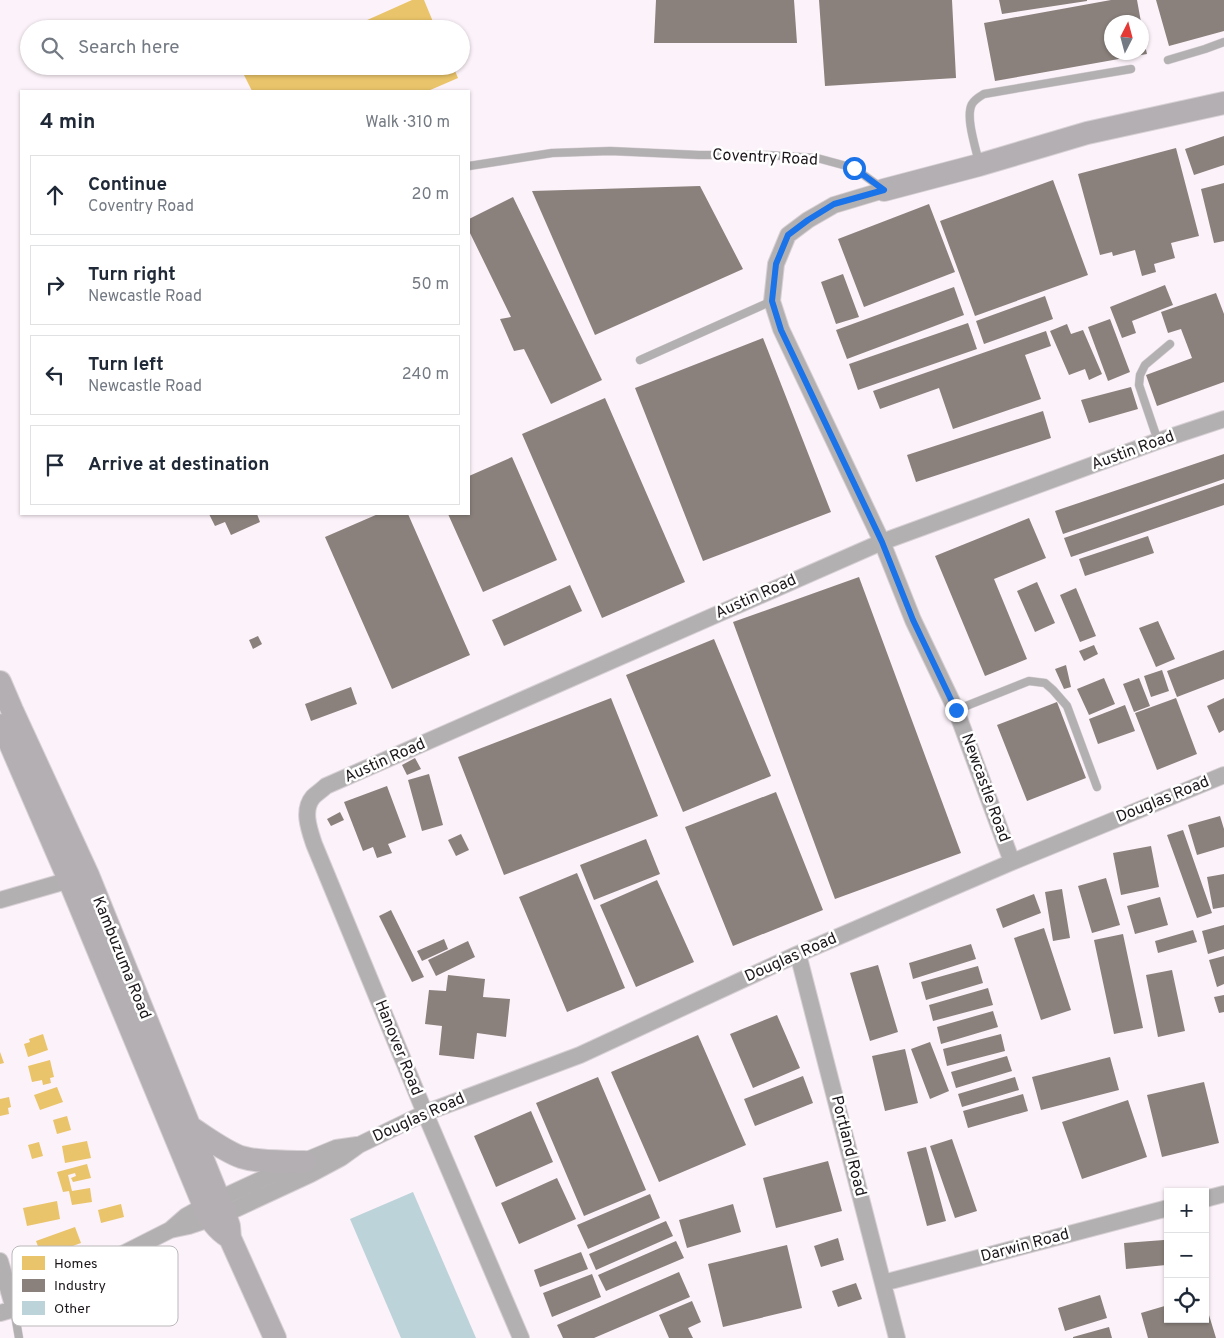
<!DOCTYPE html>
<html lang="en">
<head>
<meta charset="utf-8">
<style>
  body { margin:0; font-family:Overpass,sans-serif; background:#f2f2f3; color:#1f2937 }
  .controls { position:absolute; right:15px; bottom:15px; display:grid; overflow:hidden; border-radius:0px; box-shadow:0 1px 4px #0004 }
  .controls button { width:45px; height:45px; display:grid; place-items:center; padding:0; border:0; border-bottom:1px solid #e0e1e3; background:#fff; color:#1f2937; font:25px sans-serif }
  .compass { position:absolute; left:1104px; top:15px; width:45px; height:45px; border-radius:50%; background:#fff; box-shadow:0 1px 4px #0004; rotate:6deg }
  .stop { position:absolute; width:15px; height:15px; margin:-11px; border:4px solid #1a73e8; border-radius:50%; background:#fff }
  .stop.end { background:#1a73e8; border-color:#fff; box-shadow:0 1px 5px #0008 }
  .list { margin:0; padding:0; list-style:none }
  h2 { display:flex; justify-content:space-between; align-items:center; height:65px; margin:0; padding:0 20px; font-size:21px }
  h2 small { font-size:16px; font-weight:400; color:#747a83 }
  .list li { display:grid; grid-template-columns:32px 1fr auto; gap:15px; align-items:center; box-sizing:border-box; height:80px; margin:0 10px 10px; padding:0 10px; border:1px solid #e0e1e3; border-radius:0px }
  .list b { display:block; font-size:19px; white-space:nowrap }
  .list p { margin:0; font-size:16px; white-space:nowrap; color:#747a83 }
  .list em { font-size:16px; font-style:normal; color:#747a83 }
  .icon { flex:none; width:28px; height:28px; fill:none; stroke:currentColor; stroke-width:2; stroke-linecap:round; stroke-linejoin:round }
  .map { position:relative; flex:none; width:1224px; height:1338px; overflow:hidden }
  .search { position:absolute; background:#fff; box-shadow:0 1px 4px #0004; left:20px; top:20px; width:450px; height:55px; display:flex; align-items:center; gap:12px; box-sizing:border-box; padding:0 18px; border-radius:28px; color:#747a83; font-size:19px }
  .panel { position:absolute; background:#fff; box-shadow:0 1px 4px #0004; left:20px; top:90px; width:450px; height:425px; border-radius:0px }
  .map>svg:first-child { display:block }
  .homes { fill:#e9c46a }
  .industry { fill:#8a817c }
  .building { fill:#bcd3d9 }
  .lines { fill:none; stroke-linecap:round; stroke-linejoin:round }
  .lane-casing { stroke:#d7d0d5; stroke-width:9 }
  .street-casing { stroke:#d7d0d5; stroke-width:18 }
  .secondary-casing { stroke:#d7d0d5; stroke-width:24 }
  .lane { stroke:#b3b0b2; stroke-width:8 }
  .street { stroke:#b3b0b2; stroke-width:16 }
  .secondary { stroke:#b3afb2; stroke-width:22 }
  .route { stroke:#1a73e8; stroke-width:6 }
  .labels { text-anchor:middle; dominant-baseline:central; stroke-width:5; stroke-linejoin:round; paint-order:stroke }
  .street-label { font-size:16px; fill:#1c171b; stroke:#fff }
  .key { fill:#fff; stroke:#bbb9bb; stroke-width:1 }
  .key-label { font-size:14px; fill:#1c171b }
</style>
</head>
<body>
<div class="map">
<svg width="1224" height="1338" viewBox="0 0 1224 1338">
  <rect width="100%" height="100%" fill="#fcf2f9"/>
  <path class="homes" d="M 412,0 L 424,0 L 436,29 L 347,29 Z
    M 264,66 L 453,66 L 458,78 L 428,91 L 252,91 L 244,75 Z
    M 43,1034 L 48,1050 L 28,1057 L 24,1044 L 30,1042 L 29,1039 Z
    M 0,1052 L 4,1063 L 0,1064 Z
    M 50,1060 L 54,1077 L 50,1078 L 51,1083 L 43,1085 L 42,1080 L 32,1082 L 28,1066 Z
    M 57,1087 L 63,1102 L 40,1110 L 34,1095 Z
    M 9,1097 L 11,1107 L 8,1108 L 9,1114 L 0,1116 L 0,1099 Z
    M 67,1116 L 71,1130 L 57,1134 L 53,1120 Z
    M 87,1141 L 91,1158 L 65,1163 L 62,1146 Z
    M 39,1142 L 43,1156 L 32,1159 L 28,1145 Z
    M 87,1164 L 91,1178 L 73,1182 L 71,1178 L 76,1176 L 75,1173 L 68,1175 L 72,1191 L 90,1188 L 92,1202 L 72,1205 L 69,1191 L 63,1192 L 57,1172 Z
    M 57,1201 L 60,1219 L 27,1226 L 23,1208 Z
    M 121,1204 L 124,1217 L 101,1223 L 98,1210 Z
    M 75,1227 L 81,1243 L 42,1257 L 36,1241 Z"/>
  <path class="industry" d="M 656,0 L 794,0 L 797,43 L 654,43 Z
    M 819,0 L 952,0 L 956,78 L 825,86 Z
    M 999,0 L 1087,0 L 1087,1 L 1002,14 Z
    M 1111,0 L 1137,0 L 1141,22 L 1112,22 L 1112,52 L 1142,52 L 1142,32 L 1147,54 L 995,81 L 984,23 Z
    M 1156,0 L 1224,0 L 1224,31 L 1169,46 Z
    M 1224,136 L 1224,165 L 1194,175 L 1185,149 Z
    M 1176,148 L 1199,236 L 1171,243 L 1175,258 L 1154,264 L 1156,272 L 1142,276 L 1135,250 L 1113,256 L 1112,252 L 1100,255 L 1078,174 Z
    M 1053,180 L 1088,275 L 975,316 L 940,221 Z
    M 1224,183 L 1224,241 L 1214,243 L 1201,189 Z
    M 700,186 L 743,269 L 595,335 L 532,191 Z
    M 513,197 L 602,380 L 551,404 L 524,349 L 514,351 L 500,319 L 511,317 L 469,231 L 469,219 Z
    M 929,204 L 955,272 L 864,307 L 838,239 Z
    M 843,274 L 859,317 L 836,324 L 821,282 Z
    M 1165,285 L 1173,305 L 1132,321 L 1136,333 L 1122,338 L 1110,307 Z
    M 954,287 L 964,315 L 847,359 L 836,330 Z
    M 1216,293 L 1224,314 L 1224,382 L 1157,406 L 1146,375 L 1192,358 L 1181,329 L 1168,333 L 1161,312 Z
    M 1045,296 L 1053,319 L 984,344 L 976,321 Z
    M 1110,319 L 1130,372 L 1108,381 L 1088,327 Z
    M 968,323 L 977,349 L 858,390 L 849,364 Z
    M 1067,324 L 1071,334 L 1083,330 L 1102,374 L 1089,380 L 1085,369 L 1069,375 L 1050,331 Z
    M 1046,331 L 1051,346 L 1025,355 L 1041,399 L 953,429 L 939,388 L 880,409 L 873,391 Z
    M 763,338 L 831,512 L 703,561 L 635,388 Z
    M 1131,387 L 1138,409 L 1089,423 L 1081,400 Z
    M 605,398 L 685,582 L 602,618 L 522,434 Z
    M 1043,411 L 1051,438 L 916,482 L 907,455 Z
    M 1224,454 L 1224,479 L 1063,534 L 1055,511 Z
    M 512,457 L 557,560 L 483,592 L 448,514 L 469,514 L 469,476 Z
    M 1224,483 L 1224,505 L 1071,557 L 1064,538 Z
    M 209,514 L 257,514 L 260,522 L 231,535 L 225,522 L 215,526 Z
    M 378,514 L 408,514 L 470,655 L 392,689 L 325,537 Z
    M 1029,518 L 1046,558 L 994,579 L 1027,659 L 985,676 L 935,556 Z
    M 1148,536 L 1154,553 L 1085,576 L 1079,559 Z
    M 859,577 L 961,853 L 835,899 L 733,622 Z
    M 1037,582 L 1055,623 L 1035,632 L 1017,591 Z
    M 570,585 L 582,611 L 504,646 L 492,620 Z
    M 1076,588 L 1096,636 L 1080,642 L 1060,595 Z
    M 1158,621 L 1175,659 L 1156,667 L 1139,628 Z
    M 258,636 L 262,644 L 253,649 L 249,640 Z
    M 714,639 L 771,776 L 683,812 L 626,675 Z
    M 1094,645 L 1098,654 L 1084,661 L 1079,651 Z
    M 1224,650 L 1224,679 L 1177,697 L 1167,671 Z
    M 1066,665 L 1071,687 L 1064,689 L 1055,669 Z
    M 1162,670 L 1169,691 L 1151,697 L 1144,676 Z
    M 1104,678 L 1115,704 L 1089,715 L 1077,689 Z
    M 1139,678 L 1150,706 L 1134,712 L 1123,684 Z
    M 351,687 L 357,704 L 311,721 L 305,704 Z
    M 611,698 L 658,816 L 504,875 L 458,757 Z
    M 1176,698 L 1197,754 L 1157,770 L 1135,713 Z
    M 1224,698 L 1224,730 L 1219,733 L 1207,706 Z
    M 1057,702 L 1086,778 L 1027,801 L 997,725 Z
    M 1125,705 L 1135,731 L 1098,744 L 1089,719 Z
    M 415,758 L 421,769 L 407,775 L 402,765 Z
    M 429,774 L 443,825 L 422,831 L 408,780 Z
    M 387,786 L 406,837 L 388,844 L 392,853 L 377,858 L 373,847 L 363,851 L 344,802 Z
    M 776,792 L 823,910 L 733,946 L 685,827 Z
    M 340,812 L 344,820 L 331,826 L 327,819 Z
    M 1220,816 L 1224,829 L 1224,847 L 1197,855 L 1188,825 Z
    M 1183,830 L 1212,913 L 1197,918 L 1167,835 Z
    M 461,834 L 469,850 L 456,856 L 448,840 Z
    M 646,839 L 660,874 L 594,900 L 580,865 Z
    M 1151,846 L 1159,887 L 1121,895 L 1113,853 Z
    M 577,873 L 625,988 L 567,1012 L 519,897 Z
    M 1224,874 L 1224,907 L 1213,909 L 1207,877 Z
    M 1106,878 L 1120,925 L 1092,933 L 1078,886 Z
    M 657,880 L 694,962 L 636,987 L 600,905 Z
    M 1062,889 L 1070,938 L 1053,941 L 1045,892 Z
    M 1034,894 L 1041,913 L 1003,928 L 996,909 Z
    M 1160,897 L 1168,925 L 1135,934 L 1127,906 Z
    M 391,910 L 424,977 L 412,982 L 379,916 Z
    M 1224,925 L 1224,949 L 1208,954 L 1202,931 Z
    M 1044,928 L 1071,1010 L 1041,1020 L 1014,938 Z
    M 1193,930 L 1197,942 L 1158,953 L 1155,941 Z
    M 1123,934 L 1143,1028 L 1114,1034 L 1094,940 Z
    M 444,939 L 448,949 L 422,961 L 417,951 Z
    M 468,941 L 475,957 L 436,976 L 428,960 Z
    M 971,944 L 976,959 L 913,979 L 909,963 Z
    M 1224,956 L 1224,984 L 1217,987 L 1209,960 Z
    M 878,965 L 898,1032 L 870,1041 L 850,973 Z
    M 978,966 L 983,983 L 926,1000 L 921,982 Z
    M 1172,970 L 1185,1031 L 1158,1037 L 1146,975 Z
    M 448,975 L 485,979 L 483,997 L 510,999 L 506,1037 L 477,1033 L 474,1059 L 439,1055 L 442,1026 L 425,1024 L 429,990 L 446,991 Z
    M 988,988 L 993,1005 L 933,1021 L 929,1005 Z
    M 1224,995 L 1224,1012 L 1219,1013 L 1214,997 Z
    M 993,1011 L 998,1027 L 941,1044 L 937,1027 Z
    M 777,1015 L 800,1068 L 753,1088 L 730,1034 Z
    M 1001,1034 L 1005,1051 L 947,1066 L 943,1049 Z
    M 698,1035 L 746,1145 L 659,1182 L 611,1072 Z
    M 930,1042 L 949,1091 L 930,1099 L 911,1049 Z
    M 905,1049 L 918,1103 L 885,1111 L 872,1056 Z
    M 1007,1056 L 1012,1071 L 956,1088 L 951,1072 Z
    M 1110,1057 L 1119,1090 L 1041,1110 L 1032,1077 Z
    M 803,1076 L 813,1103 L 755,1126 L 744,1099 Z
    M 598,1077 L 646,1190 L 584,1216 L 536,1103 Z
    M 1015,1077 L 1019,1090 L 962,1107 L 958,1094 Z
    M 1204,1082 L 1219,1143 L 1162,1157 L 1147,1095 Z
    M 1023,1094 L 1028,1111 L 968,1128 L 963,1111 Z
    M 1128,1100 L 1147,1157 L 1082,1179 L 1062,1122 Z
    M 531,1111 L 553,1162 L 496,1187 L 474,1136 Z
    M 952,1139 L 977,1211 L 955,1218 L 930,1146 Z
    M 926,1147 L 946,1221 L 927,1226 L 907,1152 Z
    M 828,1161 L 842,1211 L 776,1228 L 763,1178 Z
    M 557,1178 L 576,1219 L 519,1244 L 501,1203 Z
    M 650,1194 L 660,1218 L 588,1249 L 577,1225 Z
    M 733,1204 L 741,1232 L 687,1248 L 679,1220 Z
    M 666,1221 L 673,1236 L 596,1270 L 589,1254 Z
    M 838,1238 L 844,1260 L 821,1267 L 814,1246 Z
    M 1164,1240 L 1166,1265 L 1126,1269 L 1124,1243 Z
    M 676,1241 L 684,1258 L 606,1291 L 598,1275 Z
    M 787,1245 L 802,1308 L 723,1327 L 708,1264 Z
    M 581,1252 L 588,1269 L 540,1287 L 534,1270 Z
    M 679,1272 L 690,1297 L 594,1338 L 563,1338 L 557,1325 Z
    M 592,1274 L 601,1297 L 552,1317 L 543,1293 Z
    M 856,1283 L 862,1299 L 838,1307 L 832,1291 Z
    M 1100,1295 L 1107,1318 L 1065,1331 L 1058,1308 Z
    M 692,1301 L 701,1322 L 688,1328 L 693,1338 L 669,1338 L 659,1315 Z
    M 1205,1302 L 1216,1338 L 1148,1338 L 1141,1313 L 1168,1305 L 1168,1319 L 1205,1319 Z
    M 1109,1327 L 1112,1338 L 1073,1338 L 1073,1337 Z"/>
  <path class="building" d="M 413,1192 L 476,1338 L 401,1338 L 350,1219 Z"/>
  <g class="lines">
    <defs>
      <path id="lane" d="M 1168,60 L 1205,49 L 1224,42
        M 979,163 C 976,148 965,117 972,104 C 975,99 979,97 984,94 L 1131,69
        M 469,166 L 552,153 L 610,151 L 699,155 L 766,155 L 817,158 L 854,168 L 883,189
        M 640,360 L 772,301
        M 1158,441 L 1139,385 L 1140,375 L 1145,365 L 1170,344
        M 956,710 L 1029,681 L 1045,683 L 1053,690 L 1067,706 L 1097,787
        M 14,1309 L 19,1338"/>
      <path id="street" d="M 884,190 L 834,205 L 808,220 L 788,235 L 776,264 L 772,301 L 781,329 L 882,542 L 913,620 L 956,710 L 1012,862
        M 0,900 L 80,877
        M 798,954 L 897,1338
        M 1205,1199 L 1224,1194
        M 170,1230 L 189,1226 L 225,1214 L 311,1174 L 341,1158 L 359,1145 L 425,1113 L 580,1055 L 798,954 L 1012,862 L 1224,775
        M 0,1261 L 14,1309
        M 883,1283 L 1168,1208
        M 0,1313 L 14,1309 L 170,1230 L 186,1216 L 204,1206 L 273,1174 L 336,1148 L 357,1145
        M 521,1338 L 425,1113 L 314,844 C 309,829 302,810 313,797 C 317,793 322,790 326,786 L 882,542 L 1158,441 L 1224,419"/>
      <path id="secondary" d="M 884,190 L 979,165 L 1087,133 L 1224,103
        M 0,682 L 12,710 L 88,875 L 225,1214 L 229,1226 L 230,1238 L 275,1338
        M 2,725 L 69,880 L 204,1206 C 211,1221 216,1229 230,1238
        M 190,1127 C 206,1137 224,1151 241,1157 C 260,1163 284,1161 304,1162"/>
    </defs>
    <use href="#lane" class="lane-casing"/>
    <use href="#street" class="street-casing"/>
    <use href="#secondary" class="secondary-casing"/>
    <use href="#lane" class="lane"/>
    <use href="#street" class="street"/>
    <use href="#secondary" class="secondary"/>
  </g>
  <g class="lines">
    <path class="route" d="M 854,168 L 884,190 L 834,204 L 808,220 L 788,235 L 776,264 L 772,301 L 781,330 L 882,542 L 913,620 L 956,710"/>
  </g>
  <g class="labels">
    <g class="street-label">
      <text transform="translate(765 158) rotate(3)">Coventry Road</text>
      <text transform="translate(1133 451) rotate(-20)">Austin Road</text>
      <text transform="translate(756 597) rotate(-24)">Austin Road</text>
      <text transform="translate(385 761) rotate(-24)">Austin Road</text>
      <text transform="translate(985 788) rotate(70)">Newcastle Road</text>
      <text transform="translate(1163 800) rotate(-22)">Douglas Road</text>
      <text transform="translate(121 958) rotate(68)">Kambuzuma Road</text>
      <text transform="translate(791 958) rotate(-24)">Douglas Road</text>
      <text transform="translate(398 1048) rotate(68)">Hanover Road</text>
      <text transform="translate(419 1118) rotate(-24)">Douglas Road</text>
      <text transform="translate(848 1146) rotate(76)">Portland Road</text>
      <text transform="translate(1025 1246) rotate(-15)">Darwin Road</text>
    </g>
  </g>
  <rect x="12" y="1246" width="166" height="80" rx="8" class="key"/>
  <rect x="22" y="1256" width="23" height="14" fill="#e9c46a"/>
  <rect x="22" y="1279" width="23" height="13" fill="#8a817c"/>
  <rect x="22" y="1301" width="23" height="14" fill="#bcd3d9"/>
  <g class="key-label">
    <text x="54" y="1268">Homes</text>
    <text x="54" y="1290">Industry</text>
    <text x="54" y="1313">Other</text>
  </g>
</svg>
<div class="controls">
<button>+</button>
<button>−</button>
<button><svg class="icon" aria-label="locate" viewBox="0 0 24 24"><circle cx="12" cy="12" r="6"/><path d="M12 2v4M12 18v4M2 12h4M18 12h4"/></svg></button>
</div>
<svg class="compass" viewBox="-18 -18 36 36"><path d="M0-13l5 13h-10z" fill="#e53935"/><path d="M0 13l5-13h-10z" fill="#747a83"/></svg>
<div class="stop" style="left:854px;top:168px"></div>
<div class="stop end" style="left:956px;top:710px"></div>
<div class="search"><svg class="icon" aria-label="search" viewBox="0 0 24 24"><circle cx="10" cy="10" r="6"/><path d="M15 15l6 6"/></svg>Search here</div>
<section class="panel">
<h2>4 min<small>Walk · 310 m</small></h2>
<ul class="list">
<li><svg class="icon" aria-label="ahead" viewBox="0 0 24 24"><path d="M12 20V5M6 11l6-6 6 6"/></svg><div><b>Continue</b><p>Coventry Road</p></div><em>20 m</em></li>
<li><svg class="icon" aria-label="right" viewBox="0 0 24 24"><path d="M7 20v-9h11M14 6l5 5-5 5"/></svg><div><b>Turn right</b><p>Newcastle Road</p></div><em>50 m</em></li>
<li><svg class="icon" aria-label="left" viewBox="0 0 24 24"><path d="M17 20v-9H6M10 6l-5 5 5 5"/></svg><div><b>Turn left</b><p>Newcastle Road</p></div><em>240 m</em></li>
<li><svg class="icon" aria-label="arrive" viewBox="0 0 24 24"><path d="M6 21V4h12l-3 4 3 4H6"/></svg><div><b>Arrive at destination</b></div></li>
</ul>
</section>
</div>
</body>
</html>
